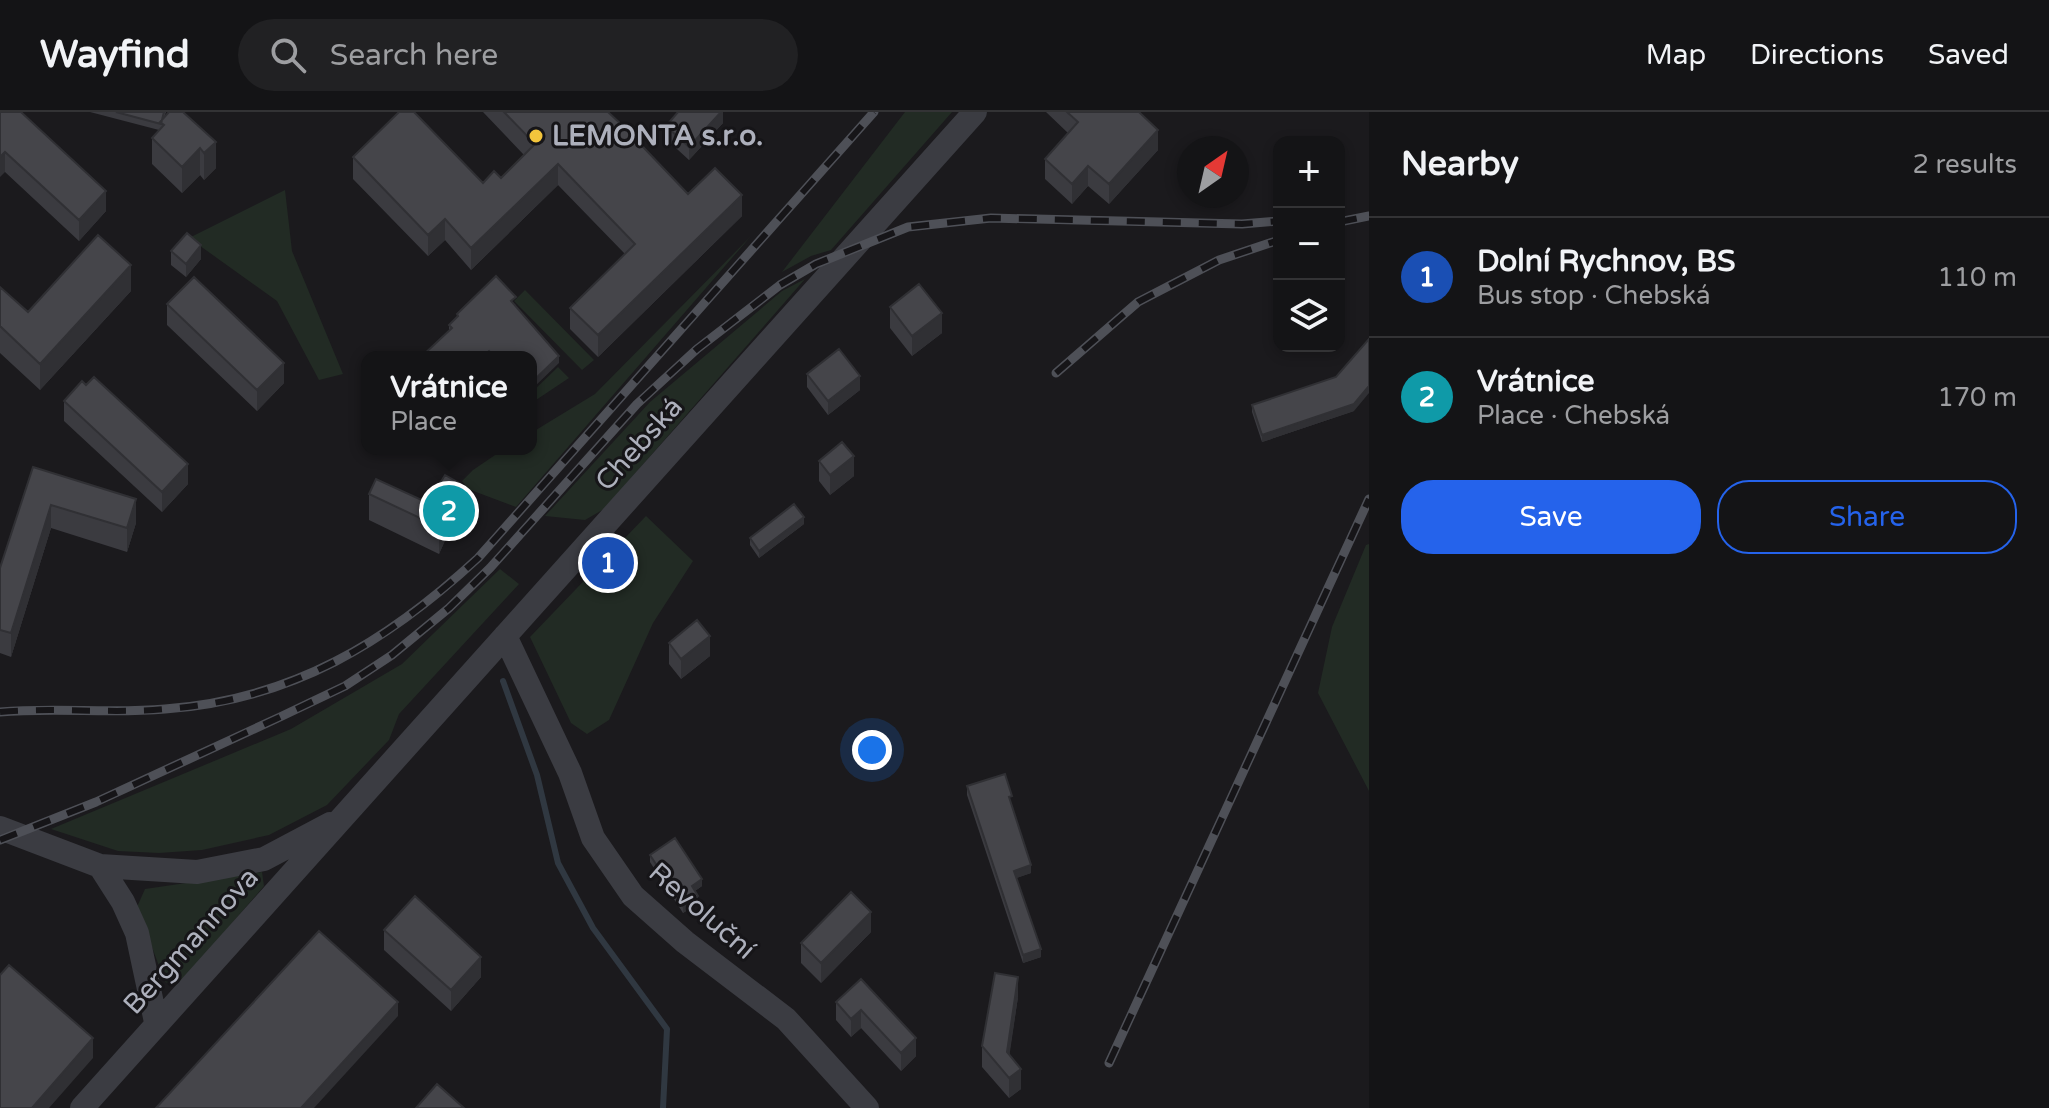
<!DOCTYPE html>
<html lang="en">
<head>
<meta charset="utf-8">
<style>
  body { margin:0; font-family:"Varela Round",sans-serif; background:#212123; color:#f1f3f6 }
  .controls { position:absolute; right:24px; top:24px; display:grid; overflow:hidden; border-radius:16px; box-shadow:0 4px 12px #0003 }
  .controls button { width:72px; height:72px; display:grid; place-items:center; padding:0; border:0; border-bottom:2px solid #333335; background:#141416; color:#f1f3f6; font:40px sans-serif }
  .compass { position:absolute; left:1177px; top:24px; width:72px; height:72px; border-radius:50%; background:#141416; box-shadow:0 4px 12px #0003; rotate:34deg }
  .you { position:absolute; left:872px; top:638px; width:28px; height:28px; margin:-20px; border:6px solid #fff; border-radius:50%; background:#1a73e8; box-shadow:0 0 0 12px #1a73e833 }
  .badge { display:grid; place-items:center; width:52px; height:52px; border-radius:50%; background:#2563eb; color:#fff; font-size:26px; font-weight:700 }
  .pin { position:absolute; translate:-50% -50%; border:4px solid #fff; box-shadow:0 2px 8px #0006 }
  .popup { position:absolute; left:361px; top:239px; width:176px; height:104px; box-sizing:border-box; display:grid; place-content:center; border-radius:16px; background:#141416; filter:drop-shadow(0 2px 6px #0005); font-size:26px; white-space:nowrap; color:#9d9ea1 }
  .popup b { font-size:30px; color:#f1f3f6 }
  .popup::after { content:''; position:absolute; left:50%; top:100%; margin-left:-16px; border:16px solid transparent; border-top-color:#141416 }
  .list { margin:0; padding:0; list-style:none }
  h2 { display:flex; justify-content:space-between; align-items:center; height:104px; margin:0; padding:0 32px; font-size:34px }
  h2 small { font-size:26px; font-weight:400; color:#9d9ea1 }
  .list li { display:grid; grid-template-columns:52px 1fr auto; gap:24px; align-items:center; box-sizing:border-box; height:120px; padding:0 32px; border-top:2px solid #333335 }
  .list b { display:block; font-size:30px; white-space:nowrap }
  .list p { margin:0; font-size:26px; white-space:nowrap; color:#9d9ea1 }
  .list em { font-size:26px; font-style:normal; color:#9d9ea1 }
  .actions { display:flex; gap:16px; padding:24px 32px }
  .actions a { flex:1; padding:18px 0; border:2px solid #2563eb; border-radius:32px; text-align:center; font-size:28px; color:#2563eb }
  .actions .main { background:#2563eb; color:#fff }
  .icon { flex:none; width:44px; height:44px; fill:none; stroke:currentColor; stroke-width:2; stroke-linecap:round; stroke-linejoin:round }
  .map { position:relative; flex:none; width:1369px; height:996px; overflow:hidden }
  header { display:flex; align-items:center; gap:48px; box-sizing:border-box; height:112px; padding:0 40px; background:#141416; border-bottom:2px solid #333335 }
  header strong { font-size:38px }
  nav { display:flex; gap:44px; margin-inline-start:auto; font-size:28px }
  .search { width:560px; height:72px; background:#212123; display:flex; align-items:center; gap:20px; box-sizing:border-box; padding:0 28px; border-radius:44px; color:#9d9ea1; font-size:30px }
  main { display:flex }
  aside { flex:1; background:#141416 }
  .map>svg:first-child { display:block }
  .green { fill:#222b24 }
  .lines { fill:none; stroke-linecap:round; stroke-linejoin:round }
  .stream { stroke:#303841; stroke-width:6 }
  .minor { stroke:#3b3c42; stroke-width:24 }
  .rail-casing { stroke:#4e5057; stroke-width:9 }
  .rail { stroke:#161518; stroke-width:6; stroke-dasharray:18; stroke-linecap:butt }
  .wall { fill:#3b3b40 }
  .shaded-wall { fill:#303034 }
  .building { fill:#45454a; stroke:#303034; stroke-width:2 }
  .poi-dot { fill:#f3c53c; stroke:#161518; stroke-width:3 }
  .labels { text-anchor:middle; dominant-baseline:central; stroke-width:6; stroke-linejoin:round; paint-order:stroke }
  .poi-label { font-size:28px; font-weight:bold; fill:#adb0bc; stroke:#161518; text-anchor:start }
  .street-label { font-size:28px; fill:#adb0bc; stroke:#161518 }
</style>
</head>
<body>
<header>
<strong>Wayfind</strong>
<div class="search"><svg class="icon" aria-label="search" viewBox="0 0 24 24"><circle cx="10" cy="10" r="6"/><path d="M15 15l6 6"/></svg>Search here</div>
<nav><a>Map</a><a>Directions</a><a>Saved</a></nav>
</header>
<main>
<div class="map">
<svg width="1369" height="996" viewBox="0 0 1369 996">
  <rect width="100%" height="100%" fill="#1b1a1d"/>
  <path class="green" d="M 905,0 L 952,0 L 831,138 L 811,144 L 782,160 Z
    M 285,78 L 292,139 L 343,262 L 319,268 L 277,189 L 189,126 Z
    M 751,124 L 516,395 L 468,377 L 462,369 L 473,358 L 504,337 L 531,337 L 531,321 L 595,282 Z
    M 805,167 L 604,397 L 585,408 L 545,404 L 650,290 L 782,179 Z
    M 525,178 L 594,248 L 582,258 L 514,189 Z
    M 558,255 L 569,266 L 533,290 L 531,281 Z
    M 646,404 L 693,449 L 653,511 L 609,608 L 587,622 L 571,611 L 530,525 Z
    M 1369,432 L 1369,679 L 1318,581 L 1332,515 L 1366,433 Z
    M 500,457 L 519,472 L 399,602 L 389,628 L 327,693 L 269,723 L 202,738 L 159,741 L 118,739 L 51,717 L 291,617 L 402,552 Z
    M 262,760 L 264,774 L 178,874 L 165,870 L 137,795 L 145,777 Z"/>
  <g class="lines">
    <path class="stream" d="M 503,569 L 537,663 L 558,751 L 593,816 L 667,917 L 663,996"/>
    <path class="minor" d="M 505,524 L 570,661 L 593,726 L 633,784 L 685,830 L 786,907 L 867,996
      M 0,716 L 100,754 L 197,760 L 264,747 L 330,712
      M 100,754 L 123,790 L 137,821 L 156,910
      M 82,996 L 975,0"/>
    <defs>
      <path id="rail" d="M 1339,110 L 1369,104
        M 1056,261 L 1138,190 L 1219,148 L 1279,128
        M 0,600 C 55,595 111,602 165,597 C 292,588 387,530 478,446 L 874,0
        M 0,728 L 96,690 L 280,605 L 345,574 L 392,543 L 449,496 L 490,456 L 637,292 L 697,237 L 780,173 L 816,152 L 908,115 L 991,106 L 1242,112 L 1279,109
        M 1109,951 L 1369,387"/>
    </defs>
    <use href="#rail" class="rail-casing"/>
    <use href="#rail" class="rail"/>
  </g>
  <path class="wall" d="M 0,0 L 106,99 L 79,129 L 5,60 Z
    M 90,0 L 166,0 L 164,6 L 183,0 L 216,56 L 204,68 L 200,63 L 182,81 L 152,52 L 152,26 L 159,18 Z
    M 483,0 L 608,0 L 688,82 L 742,104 L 598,245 L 570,217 L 570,196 L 625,142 L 558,73 L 471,158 L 445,128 L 428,144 L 353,67 L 353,45 L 483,71 L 501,66 L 524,43 Z
    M 723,0 L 723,11 L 689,48 L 666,27 L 666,14 Z
    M 1046,0 L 1139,0 L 1158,38 L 1109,92 L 1088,74 L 1072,92 L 1045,67 L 1045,47 L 1068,21 Z
    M 171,139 L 201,147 L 186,165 L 171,153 Z
    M 0,175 L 28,200 L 131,179 L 40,278 L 0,241 Z
    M 167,192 L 284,271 L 257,299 L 167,213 Z
    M 516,192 L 514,193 L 559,251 L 531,245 L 421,245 L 449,219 L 449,213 L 457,205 L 457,202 Z
    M 890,195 L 942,221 L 912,244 L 890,216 Z
    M 807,262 L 860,278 L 828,303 L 807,275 Z
    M 1336,265 L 1354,299 L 1262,330 L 1252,300 L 1252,293 Z
    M 64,289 L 188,372 L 162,400 L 64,309 Z
    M 819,349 L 854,364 L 830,383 L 819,369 Z
    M 33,355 L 136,411 L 127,440 L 51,416 L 11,545 L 0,541 L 0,456 Z
    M 369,382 L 459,397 L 439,442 L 369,408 Z
    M 804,412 L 759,446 L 750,433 L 750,426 Z
    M 669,531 L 710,544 L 681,567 L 669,552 Z
    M 967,674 L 1011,693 L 1031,761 L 1016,766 L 1041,845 L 1023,851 L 967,683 Z
    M 650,743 L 702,774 L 695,779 L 698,791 L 683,801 L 650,750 Z
    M 384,818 L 481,865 L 451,899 L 384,838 Z
    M 871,820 L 821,871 L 801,851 L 801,831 Z
    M 861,867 L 916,944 L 901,959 L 861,916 L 851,925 L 836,908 L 836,890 Z
    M 1018,885 L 1009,943 L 1021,977 L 1009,986 L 982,955 L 982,934 Z"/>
  <path class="shaded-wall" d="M 721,0 L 723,0 L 723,11 L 689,48 L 689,35 Z
    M 1158,18 L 1158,38 L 1109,92 L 1109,72 Z
    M 216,30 L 216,56 L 204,68 L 204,41 Z
    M 200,36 L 200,63 L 182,81 L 182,55 Z
    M 5,40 L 5,60 L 0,65 L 0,45 Z
    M 558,52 L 558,73 L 471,158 L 471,136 Z
    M 1088,54 L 1088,74 L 1072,92 L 1072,72 Z
    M 106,79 L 106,99 L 79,129 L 79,108 Z
    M 742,83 L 742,104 L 598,245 L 598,223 Z
    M 445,107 L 445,128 L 428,144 L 428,123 Z
    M 201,133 L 201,147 L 186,165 L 186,152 Z
    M 131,153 L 131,179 L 40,278 L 40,252 Z
    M 942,201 L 942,221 L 912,244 L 912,224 Z
    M 559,244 L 559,251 L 531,278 L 531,271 Z
    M 284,251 L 284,271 L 257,299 L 257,278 Z
    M 860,264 L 860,278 L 828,303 L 828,289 Z
    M 1369,274 L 1369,281 L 1354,299 L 1262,330 L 1262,323 Z
    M 854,344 L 854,364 L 830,383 L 830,363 Z
    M 188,352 L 188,372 L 162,400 L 162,380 Z
    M 459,371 L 459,397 L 439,442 L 439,415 Z
    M 136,387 L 136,411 L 127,440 L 127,416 Z
    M 51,393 L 51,416 L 11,545 L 11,521 Z
    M 804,405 L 804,412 L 759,446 L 759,439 Z
    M 710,524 L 710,544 L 681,567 L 681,547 Z
    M 1031,753 L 1031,761 L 1014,767 L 1014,759 Z
    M 702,767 L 702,774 L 692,781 L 692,774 Z
    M 698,784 L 698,791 L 683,801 L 683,794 Z
    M 871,800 L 871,820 L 821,871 L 821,851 Z
    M 1041,837 L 1041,845 L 1023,851 L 1023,843 Z
    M 481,845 L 481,865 L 451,899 L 451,878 Z
    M 1018,865 L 1018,885 L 1007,960 L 1007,940 Z
    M 398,890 L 398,904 L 314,996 L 301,996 Z
    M 861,898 L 861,916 L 851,925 L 851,907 Z
    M 93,926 L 93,946 L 49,996 L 32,996 Z
    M 916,926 L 916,944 L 901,959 L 901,941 Z
    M 1021,957 L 1021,977 L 1009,986 L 1009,966 Z"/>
  <path class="building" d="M 0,0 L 21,0 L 106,79 L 79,108 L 5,40 L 0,45 Z
    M 116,0 L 164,0 L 161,12 Z
    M 169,0 L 183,0 L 216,30 L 204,41 L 200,36 L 182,55 L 152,26 L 164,13 L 160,10 Z
    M 399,0 L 414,0 L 483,71 L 494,59 L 501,66 L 535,32 L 504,0 L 608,0 L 624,15 L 688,82 L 715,56 L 742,83 L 598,223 L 570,196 L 635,132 L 558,52 L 471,136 L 445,107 L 428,123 L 353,45 Z
    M 678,0 L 721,0 L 689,35 L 666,14 Z
    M 1067,0 L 1139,0 L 1158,18 L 1109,72 L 1088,54 L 1072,72 L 1045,47 L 1078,10 Z
    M 187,121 L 201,133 L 186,152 L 171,139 Z
    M 98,123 L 131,153 L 40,252 L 0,214 L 0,175 L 28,200 Z
    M 496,164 L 516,185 L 511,189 L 559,244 L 531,271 L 531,245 L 495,245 L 489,239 L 482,245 L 421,245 L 452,216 L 449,213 L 458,204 L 457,202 Z
    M 194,165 L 284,251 L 257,278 L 167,192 Z
    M 919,172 L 942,201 L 912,224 L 890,195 Z
    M 1369,227 L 1369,274 L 1354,292 L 1262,323 L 1252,293 L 1336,265 Z
    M 839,237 L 860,264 L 828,289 L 807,262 Z
    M 94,265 L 188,352 L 162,380 L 64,289 L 82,269 L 86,273 Z
    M 842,330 L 854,344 L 830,363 L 819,349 Z
    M 33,355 L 136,387 L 127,416 L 51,393 L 11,521 L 0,518 L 0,456 Z
    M 445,363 L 459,371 L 439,415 L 369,382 L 376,367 L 428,391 Z
    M 794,392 L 804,405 L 759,439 L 750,426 Z
    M 697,508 L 710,524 L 681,547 L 669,531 Z
    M 1005,662 L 1012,684 L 1009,685 L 1031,753 L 1014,759 L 1041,837 L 1023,843 L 967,674 Z
    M 675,726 L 702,767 L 692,774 L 698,784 L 683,794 L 650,743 Z
    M 851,780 L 871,800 L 821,851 L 801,831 Z
    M 415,784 L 481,845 L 451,878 L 384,818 Z
    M 319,819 L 398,890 L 301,996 L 156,996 Z
    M 9,853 L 93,926 L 32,996 L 0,996 L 0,863 Z
    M 995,861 L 1018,865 L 1007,940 L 1021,957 L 1009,966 L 982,934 Z
    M 861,867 L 916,926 L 901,941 L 861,898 L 851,907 L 836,890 Z
    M 437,972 L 464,996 L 416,996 Z"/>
  <circle class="poi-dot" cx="536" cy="24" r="8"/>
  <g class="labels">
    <g class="poi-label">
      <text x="552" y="24">LEMONTA s.r.o.</text>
    </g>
    <g class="street-label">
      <text transform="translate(639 332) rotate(-48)">Chebská</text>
      <text transform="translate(702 799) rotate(41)">Revoluční</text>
      <text transform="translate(191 829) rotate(-48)">Bergmannova</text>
    </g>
  </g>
</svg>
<div class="controls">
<button>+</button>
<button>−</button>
<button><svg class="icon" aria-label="layers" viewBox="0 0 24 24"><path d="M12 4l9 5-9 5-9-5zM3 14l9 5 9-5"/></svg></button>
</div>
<svg class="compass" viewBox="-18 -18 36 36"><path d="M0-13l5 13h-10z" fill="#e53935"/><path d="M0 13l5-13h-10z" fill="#9d9ea1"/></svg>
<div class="you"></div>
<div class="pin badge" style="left:608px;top:451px;background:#1a4fb4">1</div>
<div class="pin badge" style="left:449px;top:399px;background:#0f9aa8">2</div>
<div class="popup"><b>Vrátnice</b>Place</div>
</div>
<aside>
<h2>Nearby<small>2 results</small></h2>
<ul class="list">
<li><span class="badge" style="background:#1a4fb4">1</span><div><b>Dolní Rychnov, BS</b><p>Bus stop · Chebská</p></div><em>110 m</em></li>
<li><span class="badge" style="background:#0f9aa8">2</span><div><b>Vrátnice</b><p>Place · Chebská</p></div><em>170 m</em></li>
</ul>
<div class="actions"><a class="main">Save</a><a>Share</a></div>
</aside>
</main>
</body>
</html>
